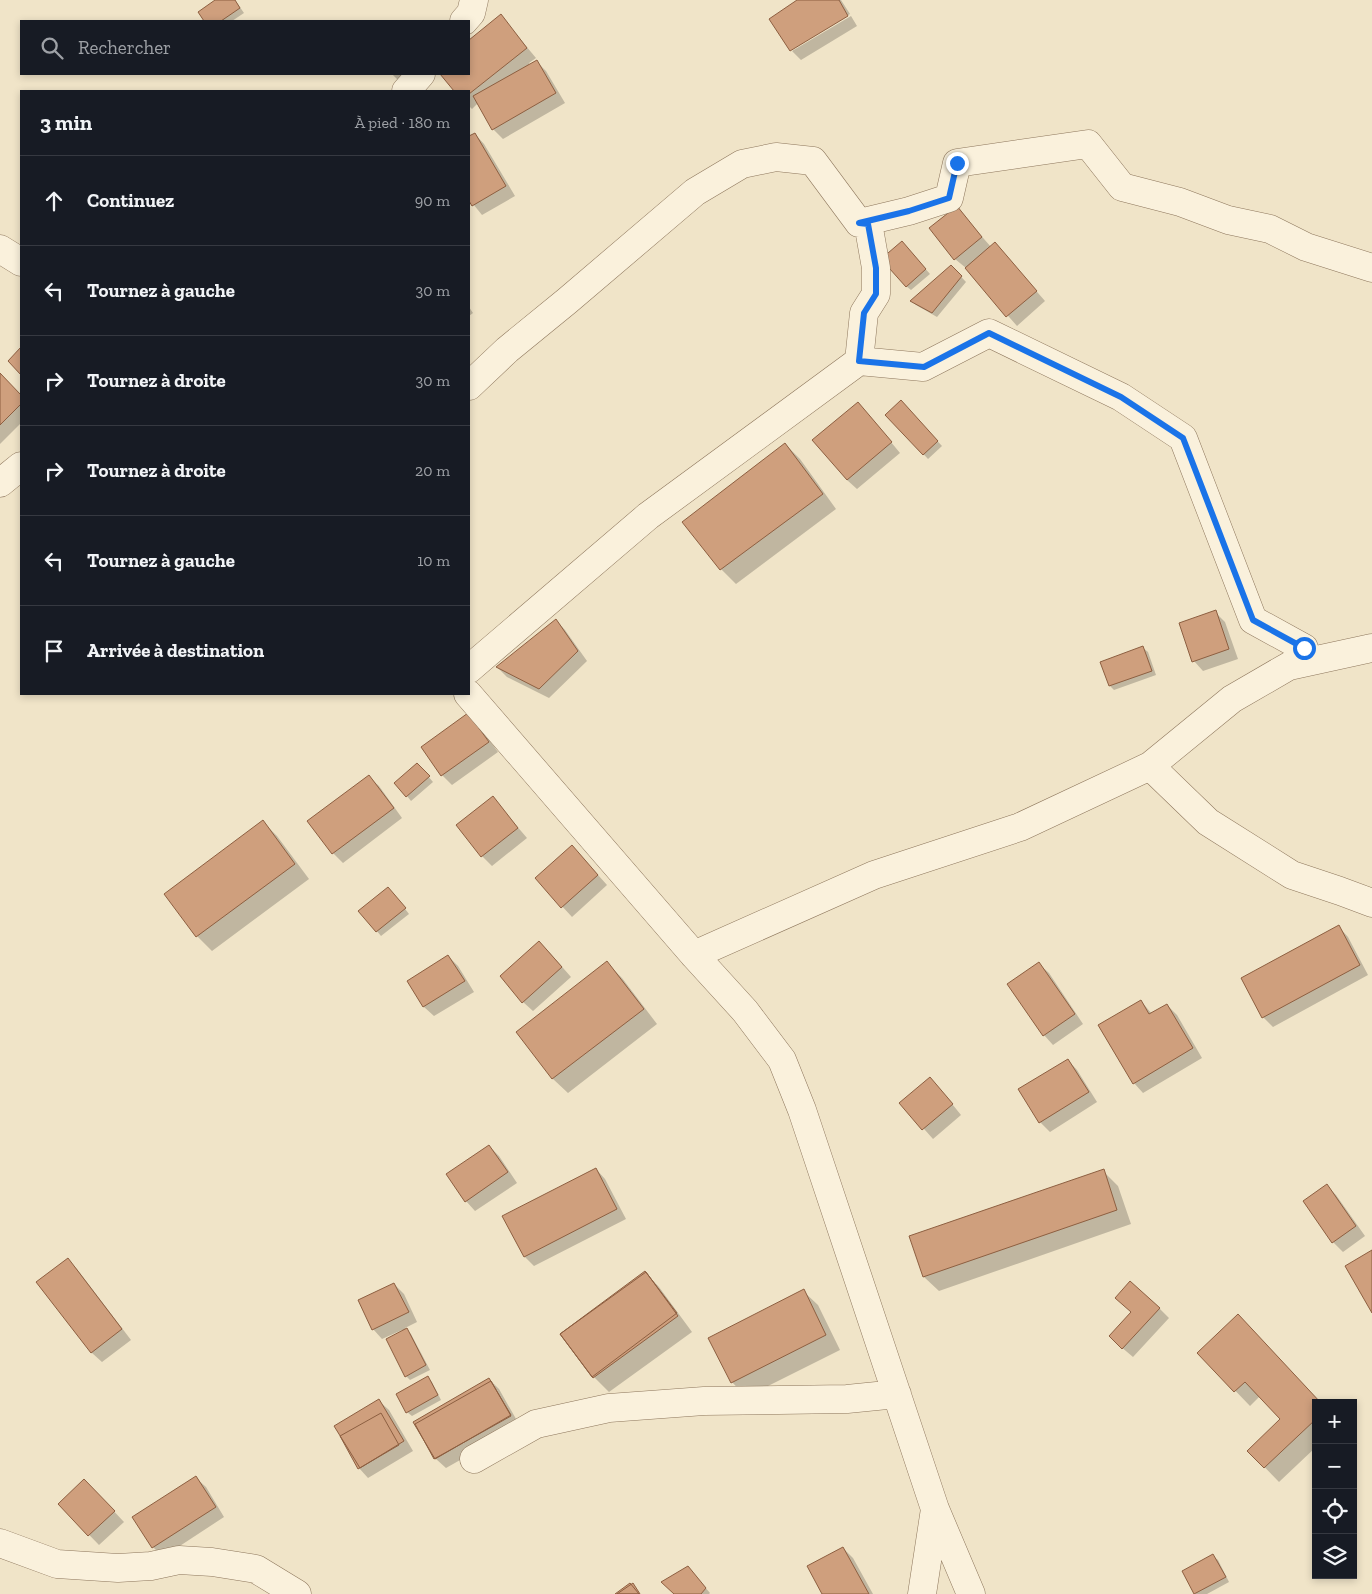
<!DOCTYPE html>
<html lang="fr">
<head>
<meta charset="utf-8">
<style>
  body { margin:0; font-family:"Zilla Slab",serif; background:#20242c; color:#f1f3f6 }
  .controls { position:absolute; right:15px; bottom:15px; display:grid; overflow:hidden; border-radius:0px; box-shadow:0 2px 8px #0003 }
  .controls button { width:45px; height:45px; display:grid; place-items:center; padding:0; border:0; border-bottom:1px solid #363941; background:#171b24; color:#f1f3f6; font:25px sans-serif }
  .stop { position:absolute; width:15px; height:15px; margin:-11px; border:4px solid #1a73e8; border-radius:50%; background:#fff }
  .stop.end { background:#1a73e8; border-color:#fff; box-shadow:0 1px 5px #0008 }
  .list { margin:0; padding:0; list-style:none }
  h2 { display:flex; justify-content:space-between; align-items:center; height:65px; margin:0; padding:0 20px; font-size:21px }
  h2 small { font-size:16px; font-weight:400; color:#9ea1a6 }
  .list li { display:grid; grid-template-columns:32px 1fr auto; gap:15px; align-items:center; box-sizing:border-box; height:90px; padding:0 20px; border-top:1px solid #363941 }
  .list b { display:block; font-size:19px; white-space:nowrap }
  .list em { font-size:16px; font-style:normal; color:#9ea1a6 }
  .icon { flex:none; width:28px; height:28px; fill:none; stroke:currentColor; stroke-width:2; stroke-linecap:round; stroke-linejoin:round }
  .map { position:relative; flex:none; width:1372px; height:1594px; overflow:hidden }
  .search { position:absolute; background:#171b24; box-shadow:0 2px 8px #0003; left:20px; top:20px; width:450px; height:55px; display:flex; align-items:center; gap:12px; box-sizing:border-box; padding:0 18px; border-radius:0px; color:#9ea1a6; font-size:19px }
  .panel { position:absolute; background:#171b24; box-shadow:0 2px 8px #0003; left:20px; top:90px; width:450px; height:605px; border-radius:0px }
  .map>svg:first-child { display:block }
  .shadow { fill:#0003 }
  .building { fill:#cf9f7d; stroke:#8d5f41 }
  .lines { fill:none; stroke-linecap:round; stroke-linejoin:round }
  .minor-casing { stroke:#8d765c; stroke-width:29 }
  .minor { stroke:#faf1dc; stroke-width:28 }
  .route { stroke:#1a73e8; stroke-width:6 }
</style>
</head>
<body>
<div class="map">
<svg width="1372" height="1594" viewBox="0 0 1372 1594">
  <rect width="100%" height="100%" fill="#f0e4c8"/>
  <path class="shadow" d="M 218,0 L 235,0 L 244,13 L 232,21 L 205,21 L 199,12 Z
    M 800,0 L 841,0 L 850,14 L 791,49 Z
    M 501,16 L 536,58 L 529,63 L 530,65 L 536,61 L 546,71 L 565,103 L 503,139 L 493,129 L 478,103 L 472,109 L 469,106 L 469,91 L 456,91 L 442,74 L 469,74 L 469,42 Z
    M 851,16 L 857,26 L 801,60 L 792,51 Z
    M 392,74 L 421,74 L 405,87 Z
    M 475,134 L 484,144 L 515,196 L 482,215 L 469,199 L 469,138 Z
    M 957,208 L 991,247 L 1004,254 L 1045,301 L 1017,326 L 966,268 L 955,259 Z
    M 906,247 L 930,274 L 911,290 L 906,286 Z
    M 951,266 L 966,282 L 937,317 L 916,305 L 911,301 Z
    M 469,307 L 473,313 L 469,316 Z
    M 0,374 L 21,396 L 21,423 L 0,444 Z
    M 901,402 L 942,446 L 928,459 L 887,415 Z
    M 867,413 L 900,453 L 857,489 L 847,480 Z
    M 785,444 L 800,459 L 836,509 L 736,584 L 721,569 L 684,522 Z
    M 1215,612 L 1225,622 L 1238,659 L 1203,671 L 1194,661 Z
    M 556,620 L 565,630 L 587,661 L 549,698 L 507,677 L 498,668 Z
    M 1143,648 L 1148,652 L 1156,675 L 1114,690 L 1110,686 Z
    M 478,725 L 498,752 L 452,785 L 442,775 L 422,748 Z
    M 422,769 L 433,782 L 411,801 L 407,796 Z
    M 369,777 L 379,786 L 402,818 L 343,863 L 333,853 Z
    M 493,798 L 527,838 L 492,866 L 482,856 L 458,825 Z
    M 263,822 L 277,836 L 309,879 L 212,951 L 197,936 L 166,894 Z
    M 582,857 L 607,885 L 572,917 L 537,879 Z
    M 393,893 L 409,914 L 381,936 L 360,911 Z
    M 1339,927 L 1348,937 L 1368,975 L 1273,1027 L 1263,1017 Z
    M 549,952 L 571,977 L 533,1011 L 523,1002 Z
    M 448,956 L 458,966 L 474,992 L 434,1016 L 424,1007 L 408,981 Z
    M 607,963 L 622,978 L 657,1024 L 568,1093 L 553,1079 L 517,1032 Z
    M 1039,964 L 1049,973 L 1083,1024 L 1053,1045 L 1044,1035 Z
    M 1141,1001 L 1152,1014 L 1167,1005 L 1177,1015 L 1202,1058 L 1143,1093 L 1134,1083 Z
    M 1068,1060 L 1077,1070 L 1097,1102 L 1050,1132 L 1040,1122 Z
    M 940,1089 L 961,1115 L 933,1139 L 901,1103 Z
    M 489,1146 L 499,1156 L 517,1183 L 475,1211 L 466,1201 Z
    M 596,1169 L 605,1179 L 626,1219 L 534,1266 L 525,1257 Z
    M 1103,1171 L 1118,1186 L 1131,1224 L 939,1291 L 924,1277 L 911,1237 Z
    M 1327,1186 L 1336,1195 L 1365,1236 L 1343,1252 L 1333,1242 L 1305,1201 Z
    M 68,1260 L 77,1269 L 131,1340 L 102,1362 L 92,1353 L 38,1282 Z
    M 645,1272 L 659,1287 L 692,1332 L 609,1392 L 594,1377 L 562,1335 Z
    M 394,1284 L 404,1294 L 417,1322 L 405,1328 L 411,1334 L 430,1370 L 410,1380 L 406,1376 L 402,1330 L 382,1339 L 373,1329 Z
    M 803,1291 L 818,1305 L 840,1350 L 746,1397 L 732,1382 Z
    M 1159,1308 L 1169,1318 L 1133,1357 L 1120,1346 Z
    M 1199,1353 L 1316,1403 L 1316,1447 L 1279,1482 L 1249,1451 L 1282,1419 L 1260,1396 L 1250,1406 Z
    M 428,1378 L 432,1382 L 441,1400 L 412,1416 L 407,1412 Z
    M 489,1379 L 499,1389 L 520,1426 L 446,1468 L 436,1459 L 415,1422 Z
    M 379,1401 L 389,1410 L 413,1451 L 368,1478 L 359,1468 Z
    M 196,1478 L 206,1487 L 224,1517 L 163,1557 L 153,1547 Z
    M 94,1490 L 124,1522 L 99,1545 L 59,1504 Z
    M 843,1548 L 853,1558 L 873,1594 L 823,1594 Z
    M 1213,1556 L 1218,1560 L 1229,1582 L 1207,1594 L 1196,1594 L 1184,1571 Z
    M 692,1572 L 710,1593 L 709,1594 L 675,1594 Z"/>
  <path class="building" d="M 215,0 L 235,0 L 240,8 L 221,21 L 204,21 L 198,12 Z
    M 797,0 L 839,0 L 848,16 L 790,51 L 769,19 Z
    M 501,14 L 527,48 L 469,94 L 469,91 L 454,91 L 440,74 L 469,74 L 469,40 Z
    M 537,60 L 556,93 L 492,130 L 473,96 Z
    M 475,133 L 506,186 L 472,206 L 469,201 L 469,136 Z
    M 957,206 L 982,237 L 954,260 L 929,228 Z
    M 902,241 L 926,269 L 906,287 L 881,259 Z
    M 995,242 L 1037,291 L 1006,317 L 965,268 Z
    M 951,265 L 962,276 L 932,313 L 910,301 Z
    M 21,347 L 21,375 L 8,361 Z
    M 0,373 L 21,395 L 21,404 L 0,425 Z
    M 901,400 L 938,441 L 923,455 L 885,415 Z
    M 858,402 L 892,442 L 847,480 L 812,440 Z
    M 785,443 L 823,494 L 720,570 L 682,522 Z
    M 1216,610 L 1229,649 L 1192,662 L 1179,623 Z
    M 556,619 L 578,651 L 539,689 L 496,667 Z
    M 1143,646 L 1152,671 L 1109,686 L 1100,662 Z
    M 468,713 L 489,742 L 441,776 L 421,747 Z
    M 417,763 L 430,776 L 406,797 L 394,783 Z
    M 369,775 L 394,808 L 332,854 L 307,821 Z
    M 493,796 L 518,828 L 481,857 L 456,825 Z
    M 263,820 L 295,864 L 196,937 L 164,894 Z
    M 572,845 L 598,875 L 561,908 L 535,878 Z
    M 388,887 L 406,908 L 376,932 L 358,911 Z
    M 1339,925 L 1360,965 L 1262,1018 L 1241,978 Z
    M 539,941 L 562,967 L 522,1003 L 500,976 Z
    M 448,955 L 465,981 L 423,1007 L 407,981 Z
    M 607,961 L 644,1009 L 552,1079 L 516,1032 Z
    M 1039,962 L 1075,1014 L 1043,1036 L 1007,984 Z
    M 1141,1000 L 1149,1014 L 1167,1004 L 1193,1048 L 1133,1084 L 1098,1025 Z
    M 1068,1059 L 1089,1092 L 1039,1123 L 1018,1089 Z
    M 930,1077 L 953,1104 L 922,1130 L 899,1103 Z
    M 489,1145 L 508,1172 L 465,1202 L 446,1174 Z
    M 596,1168 L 617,1209 L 524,1257 L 502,1216 Z
    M 1104,1169 L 1117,1210 L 923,1277 L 909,1236 Z
    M 1327,1184 L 1356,1226 L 1332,1243 L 1303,1201 Z
    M 1372,1250 L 1372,1313 L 1345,1266 Z
    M 68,1258 L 122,1329 L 91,1353 L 36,1282 Z
    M 645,1271 L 677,1313 L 592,1377 L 560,1334 Z
    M 646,1272 L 678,1316 L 593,1378 L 560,1334 Z
    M 1130,1281 L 1160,1308 L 1122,1349 L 1109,1336 L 1131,1312 L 1115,1298 Z
    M 394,1283 L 409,1312 L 372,1330 L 358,1300 Z
    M 804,1289 L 826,1335 L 731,1383 L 708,1338 Z
    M 1238,1314 L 1321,1403 L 1316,1403 L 1316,1419 L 1264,1468 L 1247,1451 L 1280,1419 L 1245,1382 L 1234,1392 L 1197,1353 Z
    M 407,1328 L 426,1365 L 405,1377 L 386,1339 Z
    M 428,1376 L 438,1395 L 406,1413 L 396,1394 Z
    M 489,1378 L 511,1415 L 435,1459 L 413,1422 Z
    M 491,1381 L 511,1416 L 434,1459 L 415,1424 Z
    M 379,1399 L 404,1441 L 360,1468 L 334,1426 Z
    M 381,1413 L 399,1445 L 358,1469 L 340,1436 Z
    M 196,1476 L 216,1507 L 152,1548 L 132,1517 Z
    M 84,1479 L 115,1511 L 88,1536 L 58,1504 Z
    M 843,1547 L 869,1594 L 822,1594 L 807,1566 Z
    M 1213,1554 L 1226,1577 L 1194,1594 L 1182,1571 Z
    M 688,1566 L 706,1588 L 701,1594 L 674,1594 L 661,1582 Z
    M 630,1583 L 639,1594 L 615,1594 Z
    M 633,1583 L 640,1594 L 617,1594 Z"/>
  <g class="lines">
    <defs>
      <path id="minor" d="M 464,21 L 471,13 L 474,0
        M 406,91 L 421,74
        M 859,223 L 909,211 L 949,198 L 957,163 L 1088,144 L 1122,187 L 1180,202 L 1228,220 L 1270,229 L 1306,247 L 1372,268
        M 0,249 L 21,262
        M 859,361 L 923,367 L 989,333 L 1121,397 L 1183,438 L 1253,620 L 1304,648
        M 469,386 L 507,350 L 567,301 L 695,192 L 742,164 L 776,157 L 813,161 L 859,223
        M 0,483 L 21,466
        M 469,669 L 648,516 L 859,361 L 864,313 L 876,294 L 876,268 L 868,223 L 859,223
        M 468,694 L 694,955 L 745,1011 L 782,1060 L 802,1110 L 935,1509 L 971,1594
        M 1150,766 L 1208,822 L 1292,875 L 1340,891 L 1372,903
        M 694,955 L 874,875 L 1020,827 L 1150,766 L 1232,699 L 1289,666 L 1372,648
        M 474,1459 L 536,1424 L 609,1408 L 704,1401 L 847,1399 L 897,1394
        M 0,1543 L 57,1564 L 118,1568 L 151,1566 L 179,1560 L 212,1562 L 256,1569 L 297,1594
        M 922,1594 L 935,1509"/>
    </defs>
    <use href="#minor" class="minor-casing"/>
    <use href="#minor" class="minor"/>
  </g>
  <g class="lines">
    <path class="route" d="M 957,163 L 949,198 L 909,211 L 859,223 L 868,224 L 876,268 L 876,294 L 864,313 L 859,361 L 924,367 L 989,333 L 1121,397 L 1183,438 L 1253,620 L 1304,648"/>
  </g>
</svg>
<div class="controls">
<button>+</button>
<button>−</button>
<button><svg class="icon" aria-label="locate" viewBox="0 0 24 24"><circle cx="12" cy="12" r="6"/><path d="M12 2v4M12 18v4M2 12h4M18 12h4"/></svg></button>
<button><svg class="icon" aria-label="layers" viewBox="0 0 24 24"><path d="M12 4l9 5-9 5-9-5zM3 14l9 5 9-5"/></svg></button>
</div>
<div class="stop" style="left:1304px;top:648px"></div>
<div class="stop end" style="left:957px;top:163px"></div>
<div class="search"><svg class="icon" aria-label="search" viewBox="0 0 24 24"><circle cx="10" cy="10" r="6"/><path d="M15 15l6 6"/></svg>Rechercher</div>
<section class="panel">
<h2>3 min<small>À pied · 180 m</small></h2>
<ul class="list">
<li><svg class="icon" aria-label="ahead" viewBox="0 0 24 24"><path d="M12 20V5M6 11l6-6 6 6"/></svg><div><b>Continuez</b></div><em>90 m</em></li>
<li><svg class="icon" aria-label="left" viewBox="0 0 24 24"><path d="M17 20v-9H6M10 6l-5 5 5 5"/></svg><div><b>Tournez à gauche</b></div><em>30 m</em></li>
<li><svg class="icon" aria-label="right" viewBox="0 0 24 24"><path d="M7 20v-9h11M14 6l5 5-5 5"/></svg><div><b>Tournez à droite</b></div><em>30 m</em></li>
<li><svg class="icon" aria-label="right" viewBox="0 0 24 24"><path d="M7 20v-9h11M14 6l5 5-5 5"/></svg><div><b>Tournez à droite</b></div><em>20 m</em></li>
<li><svg class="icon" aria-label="left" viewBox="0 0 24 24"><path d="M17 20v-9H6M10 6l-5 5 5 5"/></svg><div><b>Tournez à gauche</b></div><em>10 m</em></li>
<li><svg class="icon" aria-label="arrive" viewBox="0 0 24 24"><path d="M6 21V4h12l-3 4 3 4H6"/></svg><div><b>Arrivée à destination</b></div></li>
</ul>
</section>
</div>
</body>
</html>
